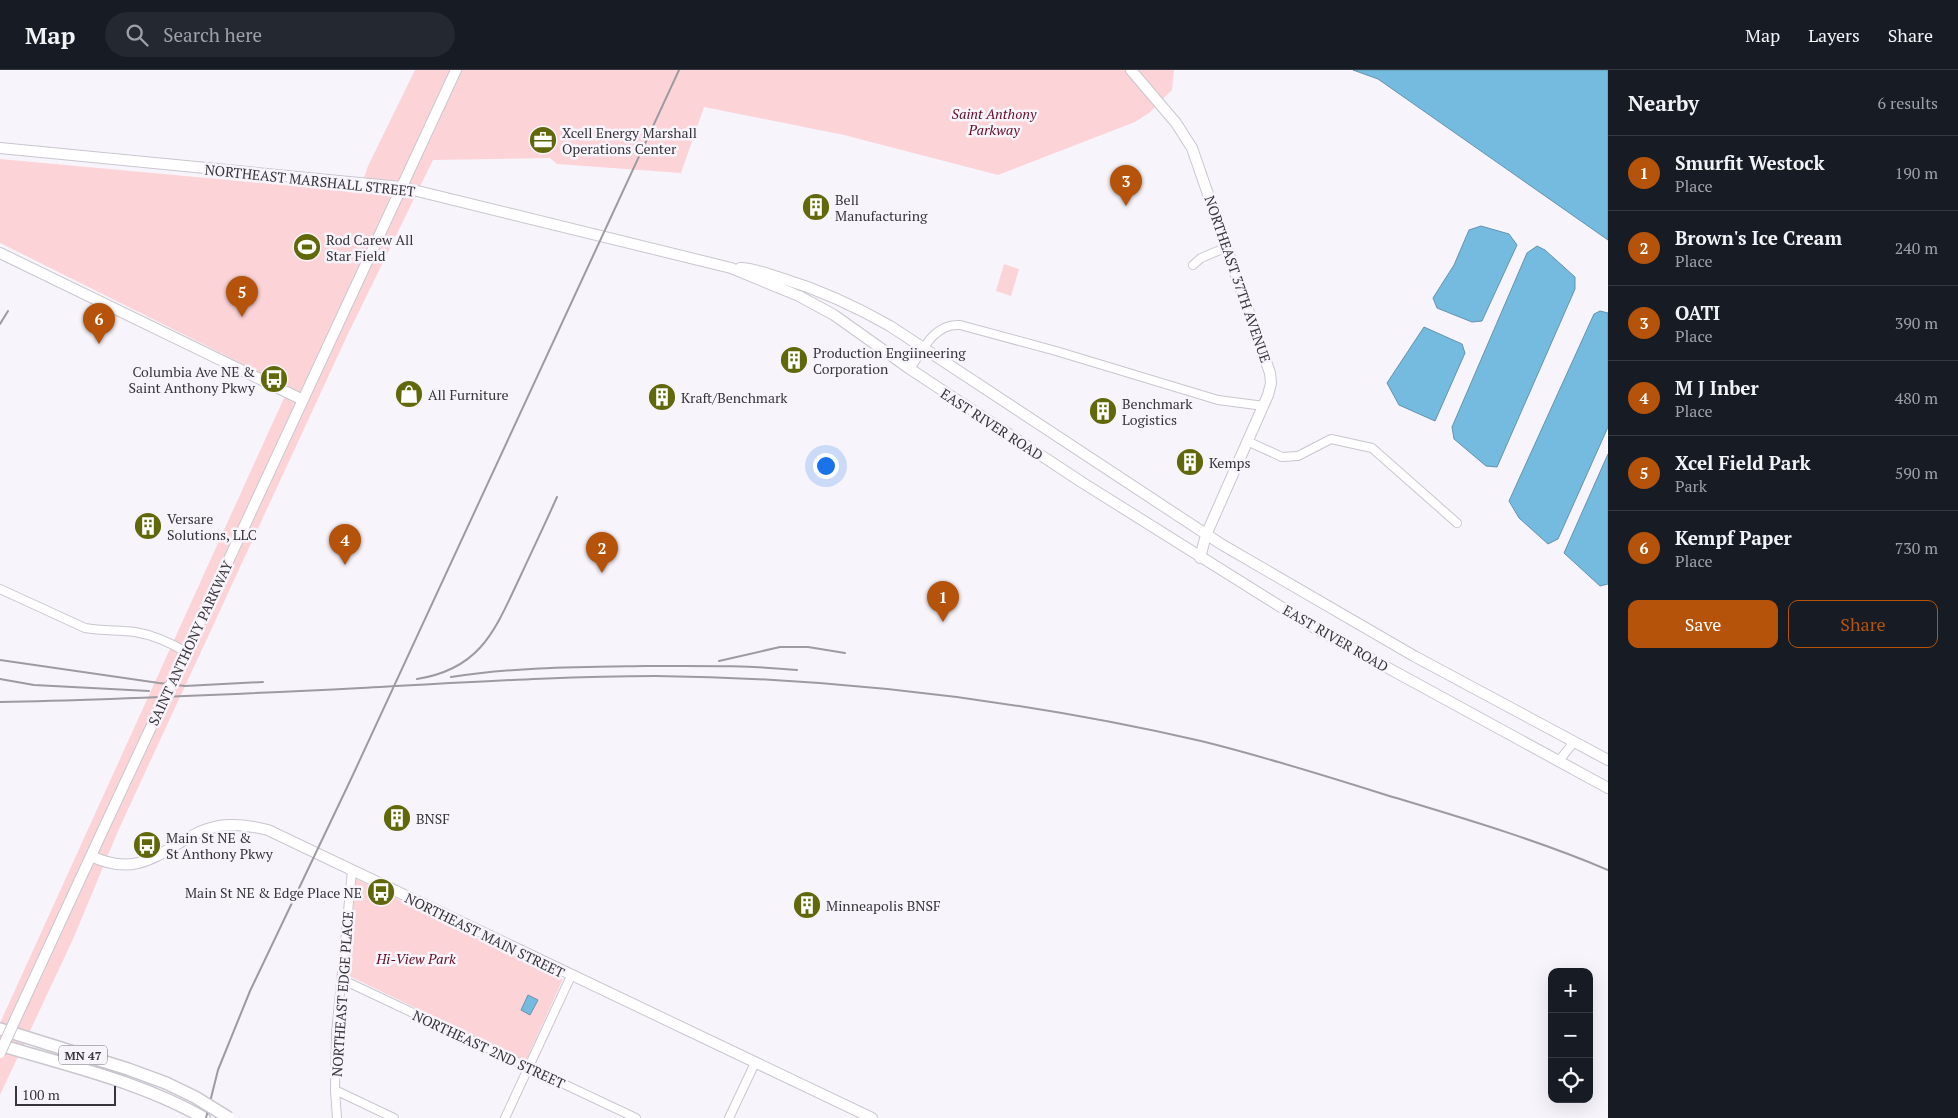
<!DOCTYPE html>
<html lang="en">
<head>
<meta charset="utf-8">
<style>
  body { margin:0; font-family:"PT Serif",serif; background:#242831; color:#f1f3f6 }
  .controls { position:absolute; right:15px; bottom:15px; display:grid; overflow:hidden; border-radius:10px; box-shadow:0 5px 20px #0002 }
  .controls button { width:45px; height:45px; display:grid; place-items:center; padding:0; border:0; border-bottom:1px solid #363941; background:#171b24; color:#f1f3f6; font:25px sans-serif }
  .scale { position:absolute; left:15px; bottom:12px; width:101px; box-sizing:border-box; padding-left:5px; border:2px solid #38363a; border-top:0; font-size:14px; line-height:18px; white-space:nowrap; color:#38363a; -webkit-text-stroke:4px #f7f4fc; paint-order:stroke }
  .you { position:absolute; left:825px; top:395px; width:18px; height:18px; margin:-12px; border:4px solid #fff; border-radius:50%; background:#1a73e8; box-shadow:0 0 0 8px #1a73e833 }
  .badge { display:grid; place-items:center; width:32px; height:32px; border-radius:50%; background:#b45309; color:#fff; font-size:16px; font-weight:700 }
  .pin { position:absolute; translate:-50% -41px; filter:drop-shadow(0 1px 2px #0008) }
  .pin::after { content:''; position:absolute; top:26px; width:18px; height:15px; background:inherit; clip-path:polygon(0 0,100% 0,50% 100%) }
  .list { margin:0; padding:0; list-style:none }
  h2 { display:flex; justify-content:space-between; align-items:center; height:65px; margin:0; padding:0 20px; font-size:21px }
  h2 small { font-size:16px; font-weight:400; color:#9ea1a6 }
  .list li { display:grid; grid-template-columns:32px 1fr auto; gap:15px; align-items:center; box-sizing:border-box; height:75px; padding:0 20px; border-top:1px solid #363941 }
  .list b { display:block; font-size:19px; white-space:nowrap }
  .list p { margin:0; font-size:16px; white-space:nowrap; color:#9ea1a6 }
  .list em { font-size:16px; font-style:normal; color:#9ea1a6 }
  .actions { display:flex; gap:10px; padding:15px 20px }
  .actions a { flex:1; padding:11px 0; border:1px solid #b45309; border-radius:10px; text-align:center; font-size:18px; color:#b45309 }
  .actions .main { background:#b45309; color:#fff }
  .icon { flex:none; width:28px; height:28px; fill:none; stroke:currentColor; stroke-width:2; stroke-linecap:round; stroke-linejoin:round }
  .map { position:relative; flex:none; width:1608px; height:1048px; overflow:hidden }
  header { display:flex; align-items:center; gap:30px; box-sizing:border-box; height:70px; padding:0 25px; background:#171b24; border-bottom:1px solid #363941 }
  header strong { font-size:24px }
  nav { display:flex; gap:28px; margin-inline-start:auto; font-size:18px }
  .search { width:350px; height:45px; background:#242831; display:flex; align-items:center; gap:12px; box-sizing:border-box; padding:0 18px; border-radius:28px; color:#9ea1a6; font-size:19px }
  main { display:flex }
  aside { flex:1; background:#171b24 }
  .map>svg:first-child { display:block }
  .green { fill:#fcd4d8 }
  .water { fill:#75bbdf; stroke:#6393ae }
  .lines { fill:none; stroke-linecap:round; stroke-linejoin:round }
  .street-casing { stroke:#c9c6ce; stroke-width:10 }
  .secondary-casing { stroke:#c9c6ce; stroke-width:12 }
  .primary-casing { stroke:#c9c6ce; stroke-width:14 }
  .street { stroke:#fff; stroke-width:8 }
  .secondary { stroke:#fff; stroke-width:10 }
  .primary { stroke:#fff; stroke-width:11 }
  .rail { stroke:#9d9ba1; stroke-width:2 }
  .secondary-bridge-casing { stroke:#c9c6ce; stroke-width:12; stroke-linecap:butt }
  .primary-bridge-casing { stroke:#c9c6ce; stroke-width:14; stroke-linecap:butt }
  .secondary-bridge { stroke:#fff; stroke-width:10 }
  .primary-bridge { stroke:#fff; stroke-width:11 }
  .labels { text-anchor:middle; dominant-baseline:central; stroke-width:5; stroke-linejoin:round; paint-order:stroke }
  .shield { fill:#f7f4fc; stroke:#716f74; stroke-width:1 }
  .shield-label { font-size:12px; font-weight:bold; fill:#38363a }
  .park-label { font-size:14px; font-style:italic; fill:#630d25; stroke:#f7f4fc }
  .poi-label { font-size:14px; fill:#38363a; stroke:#f7f4fc; text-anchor:start }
  .street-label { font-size:14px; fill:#38363a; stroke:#f7f4fc }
</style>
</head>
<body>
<header>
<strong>Map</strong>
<div class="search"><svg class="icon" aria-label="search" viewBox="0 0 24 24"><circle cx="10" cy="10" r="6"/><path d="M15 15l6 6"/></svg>Search here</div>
<nav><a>Map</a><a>Layers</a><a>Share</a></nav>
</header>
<main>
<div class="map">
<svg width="1608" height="1048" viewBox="0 0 1608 1048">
  <rect width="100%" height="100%" fill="#f7f4fc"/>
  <path class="green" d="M 415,0 L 1174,0 L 1172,20 L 1149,43 L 1135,52 L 998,105 L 844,65 L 704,37 L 681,103 L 557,94 L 550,88 L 433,90 L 347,266 L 118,761 L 74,867 L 0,1025 L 0,953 L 289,317 L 0,173 L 0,89 L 359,122 L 368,96 Z
    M 1004,194 L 1019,199 L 1011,226 L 996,221 Z
    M 356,809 L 563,909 L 526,991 L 347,905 Z"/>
  <path class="water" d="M 1353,0 L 1608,0 L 1608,170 L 1378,9 Z
    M 1481,156 L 1509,164 L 1517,175 L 1482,251 L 1472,252 L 1437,238 L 1433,228 L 1454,195 L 1469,160 Z
    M 1537,176 L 1545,180 L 1575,207 L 1575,219 L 1497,397 L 1486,396 L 1454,369 L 1452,357 L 1527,183 Z
    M 1600,241 L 1608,243 L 1608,357 L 1558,469 L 1548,474 L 1519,448 L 1509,431 L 1594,244 Z
    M 1424,257 L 1462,274 L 1465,283 L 1435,351 L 1399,335 L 1387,313 Z
    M 1608,384 L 1608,514 L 1600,516 L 1564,483 Z
    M 528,925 L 538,930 L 530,945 L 521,940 Z"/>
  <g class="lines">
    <defs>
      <path id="street" d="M 1193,195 L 1201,188 L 1227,177
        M 910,299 C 922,281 934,253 960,255 L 1056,281 L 1218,330 L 1264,336
        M 1247,371 L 1282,387 L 1298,386 L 1331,369 L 1372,378 L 1457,453
        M 0,519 L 85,558 C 102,561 119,560 135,562 C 153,565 171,573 186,582
        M 1558,692 L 1574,672
        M 341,909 L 636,1048
        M 335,1020 L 394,1048
        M 337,1048 L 335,1020 L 336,963 L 352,801
        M 505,1048 L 571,906
        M 729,1048 L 755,993"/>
      <path id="secondary" d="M 1131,0 L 1176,53 L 1192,78 L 1270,303 L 1271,313 L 1268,325 L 1206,465 L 1200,488
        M 0,78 L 401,117 L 731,198 L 799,226 L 834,245 L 910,299 L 1083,413 L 1313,557 L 1608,718
        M 0,183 L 303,330
        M 740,198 C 753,198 768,204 781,208 C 820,220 855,236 890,256 L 1221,474 L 1414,586 L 1608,690
        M 173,610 L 456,0
        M 91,786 C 149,814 171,765 219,756 C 236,753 252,756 268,760 L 872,1048
        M 21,937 L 102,762"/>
      <path id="primary" d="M 0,959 L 128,999 L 166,1013
        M 0,975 C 69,996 141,1012 204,1048"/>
    </defs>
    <use href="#street" class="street-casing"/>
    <use href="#secondary" class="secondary-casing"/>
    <use href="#primary" class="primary-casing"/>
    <use href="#street" class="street"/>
    <use href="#secondary" class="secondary"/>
    <use href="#primary" class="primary"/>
    <path class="rail" d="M 0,254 L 8,241
      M 0,590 L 159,613 L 185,616 L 263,612
      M 719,591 L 780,577 L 808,577 L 845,583
      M 451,607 C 515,597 580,597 645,596 C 696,596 747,595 797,600
      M 0,609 L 34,615 L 149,621
      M 417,609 C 481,599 495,560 520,507 C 532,481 545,454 557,427
      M 0,632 C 120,630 241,624 361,618 C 459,613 558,606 656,606 C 840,608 1022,630 1201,671 C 1262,686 1323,705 1383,724 C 1459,747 1535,769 1608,800
      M 206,1048 L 218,1000 L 250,921 L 351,709 L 679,0"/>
    <defs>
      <path id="secondary-bridge" d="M 102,762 L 173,610
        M 0,983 L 21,937"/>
      <path id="primary-bridge" d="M 166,1013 L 195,1027 L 229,1048"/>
    </defs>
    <use href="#secondary-bridge" class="secondary-bridge-casing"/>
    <use href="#primary-bridge" class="primary-bridge-casing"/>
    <use href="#secondary-bridge" class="secondary-bridge"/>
    <use href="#primary-bridge" class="primary-bridge"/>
  </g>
  <defs>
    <symbol id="office-disc" viewBox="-11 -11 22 22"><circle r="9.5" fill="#606809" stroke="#f7f4fc"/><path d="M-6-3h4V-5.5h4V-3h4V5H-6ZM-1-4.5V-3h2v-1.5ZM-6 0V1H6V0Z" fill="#fff"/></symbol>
    <symbol id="building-disc" viewBox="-11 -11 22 22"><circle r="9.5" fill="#606809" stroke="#f7f4fc"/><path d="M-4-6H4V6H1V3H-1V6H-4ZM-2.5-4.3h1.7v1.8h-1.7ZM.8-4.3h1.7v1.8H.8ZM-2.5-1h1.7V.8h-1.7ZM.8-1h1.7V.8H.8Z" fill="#fff"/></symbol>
    <symbol id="stadium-disc" viewBox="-11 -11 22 22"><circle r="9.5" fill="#606809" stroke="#f7f4fc"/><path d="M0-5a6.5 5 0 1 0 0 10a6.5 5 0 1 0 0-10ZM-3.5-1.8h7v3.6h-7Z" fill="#fff"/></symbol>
    <symbol id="bus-disc" viewBox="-11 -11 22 22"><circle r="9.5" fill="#606809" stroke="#f7f4fc"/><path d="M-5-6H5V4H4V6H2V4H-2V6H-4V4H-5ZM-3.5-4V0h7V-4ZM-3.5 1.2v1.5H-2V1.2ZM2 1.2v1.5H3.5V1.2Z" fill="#fff"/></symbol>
    <symbol id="shop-disc" viewBox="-11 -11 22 22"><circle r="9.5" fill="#606809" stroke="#f7f4fc"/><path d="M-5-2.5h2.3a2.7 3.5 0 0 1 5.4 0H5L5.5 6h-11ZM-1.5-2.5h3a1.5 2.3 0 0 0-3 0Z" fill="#fff"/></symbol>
  </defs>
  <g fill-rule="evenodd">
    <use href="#office-disc" x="527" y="54" width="32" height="32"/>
    <use href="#building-disc" x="800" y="121" width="32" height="32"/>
    <use href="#stadium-disc" x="291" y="161" width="32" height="32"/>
    <use href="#building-disc" x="778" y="274" width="32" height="32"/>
    <use href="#bus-disc" x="258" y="293" width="32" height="32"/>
    <use href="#shop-disc" x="393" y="308" width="32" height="32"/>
    <use href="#building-disc" x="646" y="311" width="32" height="32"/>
    <use href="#building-disc" x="1087" y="325" width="32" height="32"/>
    <use href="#building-disc" x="1174" y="376" width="32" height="32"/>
    <use href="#building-disc" x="132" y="440" width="32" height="32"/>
    <use href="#building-disc" x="381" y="732" width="32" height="32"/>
    <use href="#bus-disc" x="131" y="759" width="32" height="32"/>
    <use href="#bus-disc" x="365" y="806" width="32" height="32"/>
    <use href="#building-disc" x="791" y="819" width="32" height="32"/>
  </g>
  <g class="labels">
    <rect class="shield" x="59" y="975.5" width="48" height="19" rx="4"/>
    <g class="shield-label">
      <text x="83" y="985">MN 47</text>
    </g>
    <g class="park-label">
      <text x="994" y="43">Saint Anthony<tspan x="994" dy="16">Parkway</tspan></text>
      <text x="416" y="888">Hi-View Park</text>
    </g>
    <g class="poi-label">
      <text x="562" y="62">Xcell Energy Marshall<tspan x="562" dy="16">Operations Center</tspan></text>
      <text x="835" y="129">Bell<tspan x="835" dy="16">Manufacturing</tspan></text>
      <text x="326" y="169">Rod Carew All<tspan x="326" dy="16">Star Field</tspan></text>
      <text x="813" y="282">Production Engiineering<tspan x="813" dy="16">Corporation</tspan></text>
      <text x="255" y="301" text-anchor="end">Columbia Ave NE &amp;<tspan x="255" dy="16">Saint Anthony Pkwy</tspan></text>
      <text x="428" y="324">All Furniture</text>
      <text x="681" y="327">Kraft/Benchmark</text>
      <text x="1122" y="333">Benchmark<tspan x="1122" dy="16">Logistics</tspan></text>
      <text x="1209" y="392">Kemps</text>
      <text x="167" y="448">Versare<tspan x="167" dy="16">Solutions, LLC</tspan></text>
      <text x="416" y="748">BNSF</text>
      <text x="166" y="767">Main St NE &amp;<tspan x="166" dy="16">St Anthony Pkwy</tspan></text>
      <text x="362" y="822" text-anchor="end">Main St NE &amp; Edge Place NE</text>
      <text x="826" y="835">Minneapolis BNSF</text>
    </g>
    <g class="street-label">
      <text transform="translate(310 110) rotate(6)">NORTHEAST MARSHALL STREET</text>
      <text transform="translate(1238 209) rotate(71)">NORTHEAST 37TH AVENUE</text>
      <text transform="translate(992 354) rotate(33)">EAST RIVER ROAD</text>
      <text transform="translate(1336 568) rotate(30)">EAST RIVER ROAD</text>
      <text transform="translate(190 573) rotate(-65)">SAINT ANTHONY PARKWAY</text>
      <text transform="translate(485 865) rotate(26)">NORTHEAST MAIN STREET</text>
      <text transform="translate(342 924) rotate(-86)">NORTHEAST EDGE PLACE</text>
      <text transform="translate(489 979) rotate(25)">NORTHEAST 2ND STREET</text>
    </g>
  </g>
</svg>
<div class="controls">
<button>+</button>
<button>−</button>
<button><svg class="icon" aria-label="locate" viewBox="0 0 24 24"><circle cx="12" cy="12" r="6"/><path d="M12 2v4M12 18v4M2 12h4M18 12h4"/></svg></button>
</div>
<div class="scale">100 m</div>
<div class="you"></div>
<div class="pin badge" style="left:943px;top:552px">1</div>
<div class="pin badge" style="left:602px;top:503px">2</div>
<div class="pin badge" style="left:1126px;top:136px">3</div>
<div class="pin badge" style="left:345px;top:495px">4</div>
<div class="pin badge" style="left:242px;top:247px">5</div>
<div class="pin badge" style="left:99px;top:274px">6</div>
</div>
<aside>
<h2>Nearby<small>6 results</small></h2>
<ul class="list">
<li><span class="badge">1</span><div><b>Smurfit Westock</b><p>Place</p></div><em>190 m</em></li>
<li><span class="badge">2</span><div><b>Brown's Ice Cream</b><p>Place</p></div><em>240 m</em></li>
<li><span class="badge">3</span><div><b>OATI</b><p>Place</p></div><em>390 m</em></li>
<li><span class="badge">4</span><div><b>M J Inber</b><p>Place</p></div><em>480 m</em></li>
<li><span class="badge">5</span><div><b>Xcel Field Park</b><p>Park</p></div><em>590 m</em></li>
<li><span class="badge">6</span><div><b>Kempf Paper</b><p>Place</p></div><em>730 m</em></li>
</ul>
<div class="actions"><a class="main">Save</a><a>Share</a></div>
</aside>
</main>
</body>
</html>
